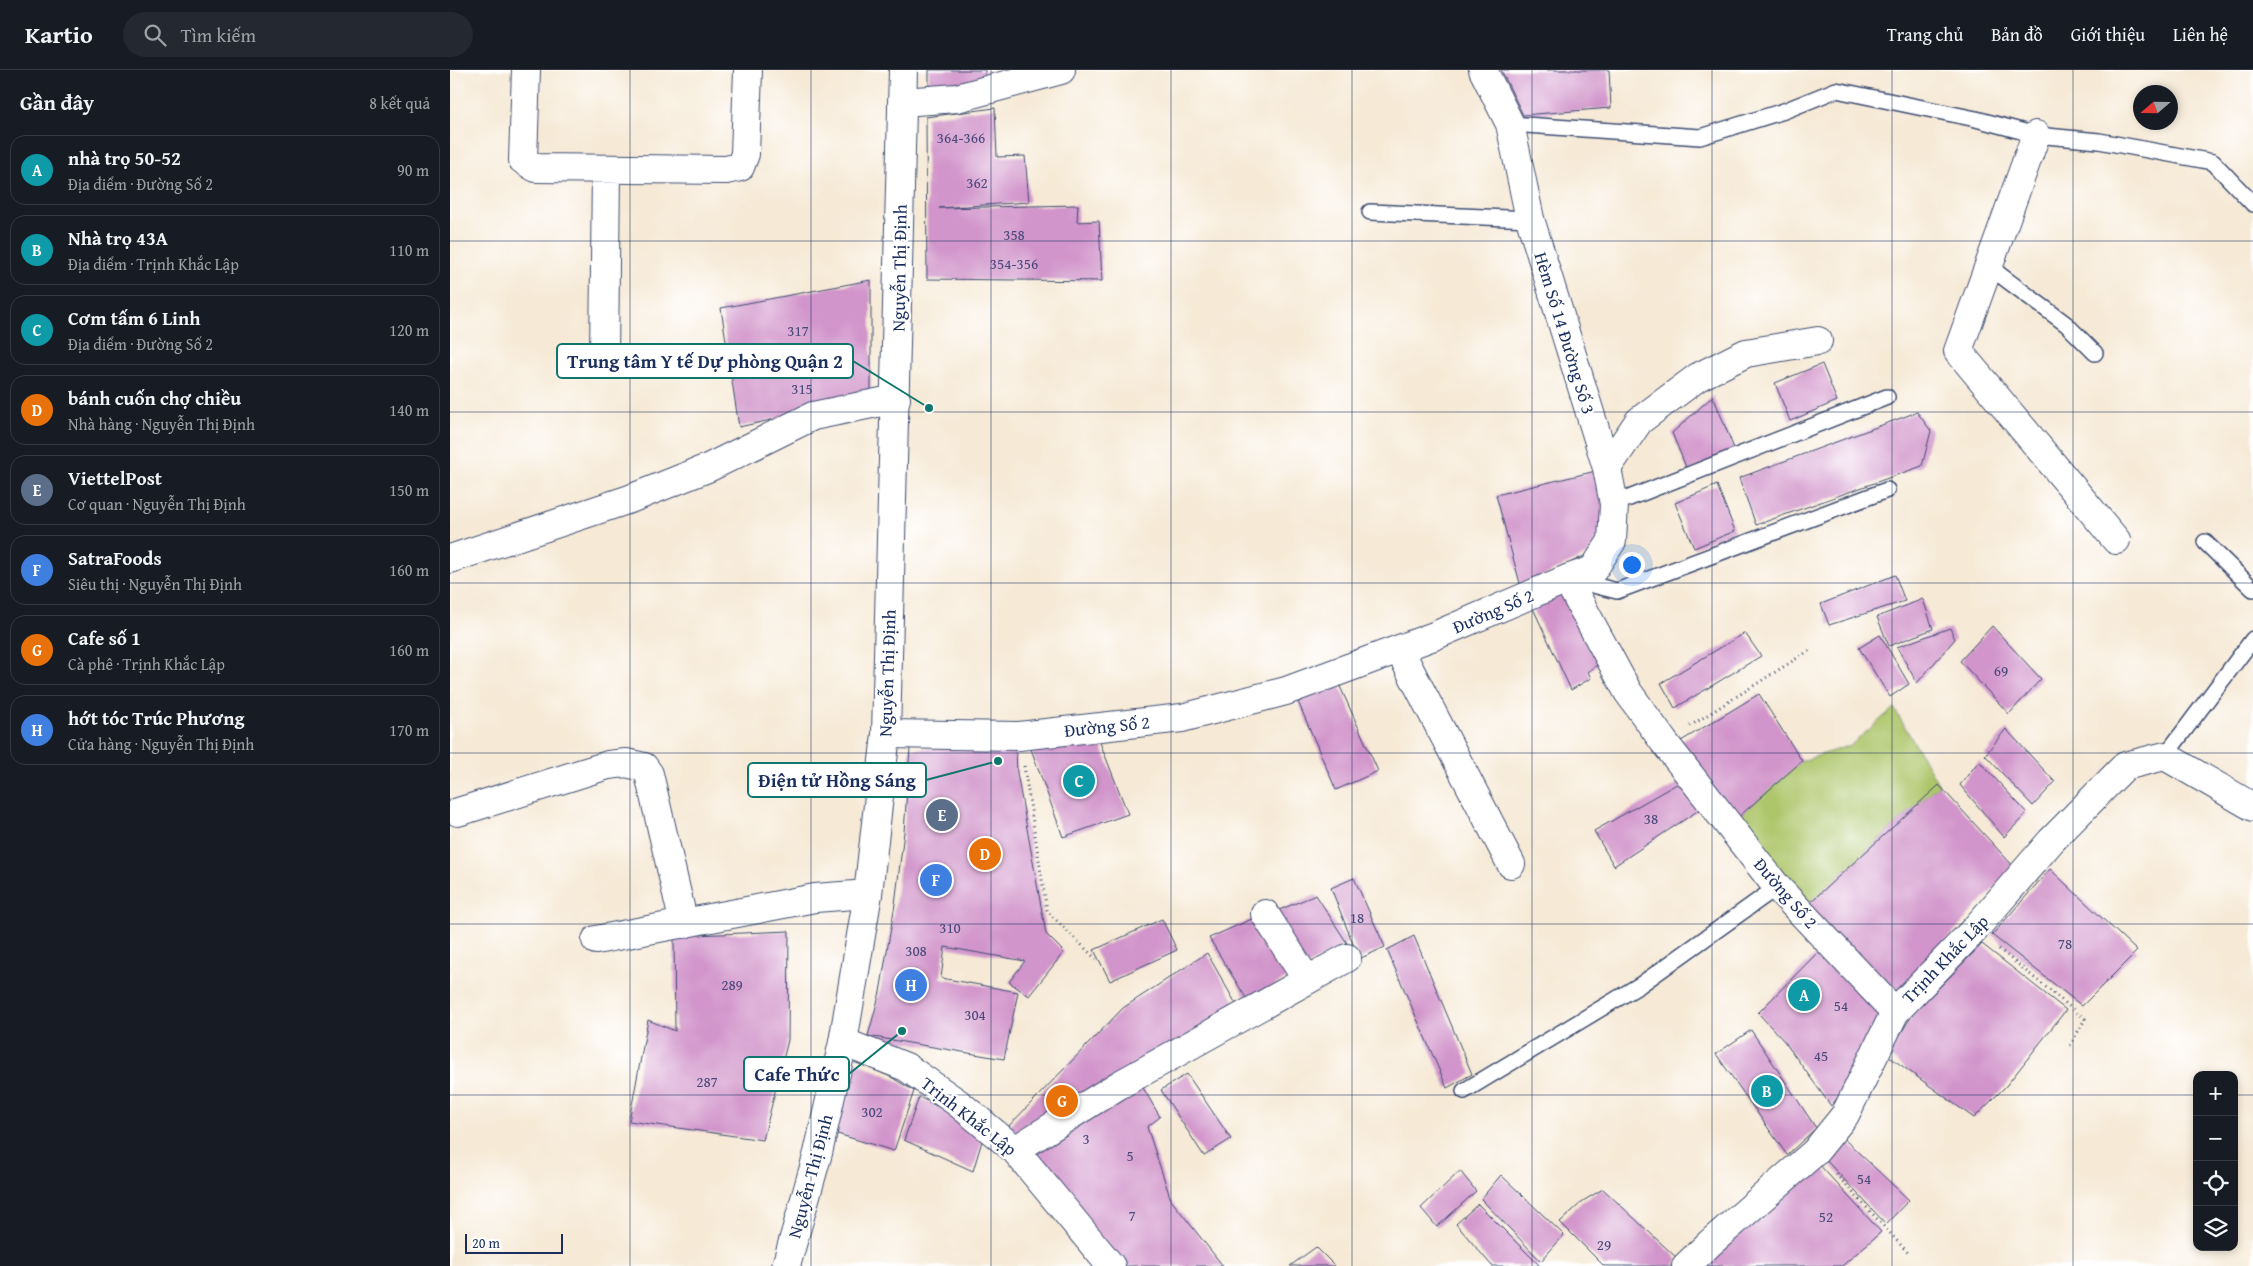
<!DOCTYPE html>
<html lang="vi">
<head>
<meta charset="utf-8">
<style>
  body { margin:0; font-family:"Gentium Book Plus",serif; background:#242831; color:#f1f3f6 }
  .controls { position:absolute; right:15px; bottom:15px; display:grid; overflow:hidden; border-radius:10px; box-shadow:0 2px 8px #0003 }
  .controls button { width:45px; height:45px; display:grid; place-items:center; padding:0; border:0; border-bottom:1px solid #363941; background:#171b24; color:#f1f3f6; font:25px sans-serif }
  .compass { position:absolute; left:1683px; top:15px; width:45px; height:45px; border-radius:50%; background:#171b24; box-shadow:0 2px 8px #0003; rotate:250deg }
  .scale { position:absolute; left:15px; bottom:12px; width:98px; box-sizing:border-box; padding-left:5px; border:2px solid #1b2f5e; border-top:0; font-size:14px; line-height:18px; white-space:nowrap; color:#1b2f5e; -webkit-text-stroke:4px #fff; paint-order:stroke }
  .you { position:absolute; left:1181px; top:494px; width:18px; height:18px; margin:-12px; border:4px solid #fff; border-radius:50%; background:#1a73e8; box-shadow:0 0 0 8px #1a73e833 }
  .badge { display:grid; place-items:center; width:32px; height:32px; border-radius:50%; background:#d690ce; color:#fff; font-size:16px; font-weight:700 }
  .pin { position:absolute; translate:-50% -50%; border:2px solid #fff; box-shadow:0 1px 5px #0006 }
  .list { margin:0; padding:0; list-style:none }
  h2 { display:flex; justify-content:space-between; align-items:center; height:65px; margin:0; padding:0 20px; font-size:21px }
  h2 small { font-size:16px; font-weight:400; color:#9ea1a6 }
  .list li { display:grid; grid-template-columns:32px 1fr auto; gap:15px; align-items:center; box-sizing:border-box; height:70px; margin:0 10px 10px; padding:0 10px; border:1px solid #363941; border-radius:15px }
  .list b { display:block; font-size:19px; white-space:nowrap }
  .list p { margin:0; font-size:16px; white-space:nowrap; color:#9ea1a6 }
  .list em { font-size:16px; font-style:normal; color:#9ea1a6 }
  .icon { flex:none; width:28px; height:28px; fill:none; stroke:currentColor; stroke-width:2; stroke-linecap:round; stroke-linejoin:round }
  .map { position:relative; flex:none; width:1803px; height:1196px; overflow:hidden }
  header { display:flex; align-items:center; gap:30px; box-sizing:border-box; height:70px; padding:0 25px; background:#171b24; border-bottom:1px solid #363941 }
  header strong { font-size:24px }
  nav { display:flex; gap:28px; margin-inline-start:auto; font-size:18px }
  .search { width:350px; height:45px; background:#242831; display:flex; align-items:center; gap:12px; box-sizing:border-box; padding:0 18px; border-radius:28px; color:#9ea1a6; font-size:19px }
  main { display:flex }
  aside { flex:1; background:#171b24 }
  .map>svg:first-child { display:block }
  .green { fill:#adc66b; stroke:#647a64 }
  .building { fill:#d195cb }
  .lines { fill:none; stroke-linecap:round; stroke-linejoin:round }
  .lane-casing { stroke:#3c4b70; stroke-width:18 }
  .street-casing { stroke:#3c4b70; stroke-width:30 }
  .secondary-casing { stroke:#3c4b70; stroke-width:30 }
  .path { stroke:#3c4b70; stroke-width:3; stroke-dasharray:1 4; stroke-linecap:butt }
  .lane { stroke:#fff; stroke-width:15 }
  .street { stroke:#fff; stroke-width:28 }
  .secondary { stroke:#fff; stroke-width:28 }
  .grid { fill:none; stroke:#1b2f5e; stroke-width:1; stroke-opacity:0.55 }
  .labels { text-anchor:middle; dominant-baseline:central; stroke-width:4.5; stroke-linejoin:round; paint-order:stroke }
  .number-label { font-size:15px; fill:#484879 }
  .street-label { font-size:18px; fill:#1b2f5e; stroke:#fff }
  .leader { fill:none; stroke:#0f766e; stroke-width:2 }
  .callout-dot { fill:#0f766e; stroke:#fff; stroke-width:2 }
  .callout { fill:#fff; stroke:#0f766e; stroke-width:2 }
  .callout-label { font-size:19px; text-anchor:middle; font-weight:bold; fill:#1b2f5e }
</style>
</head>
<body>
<header>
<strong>Kartio</strong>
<div class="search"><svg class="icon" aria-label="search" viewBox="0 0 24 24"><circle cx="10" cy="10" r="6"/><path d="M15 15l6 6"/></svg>Tìm kiếm</div>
<nav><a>Trang chủ</a><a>Bản đồ</a><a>Giới thiệu</a><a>Liên hệ</a></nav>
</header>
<main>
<aside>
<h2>Gần đây<small>8 kết quả</small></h2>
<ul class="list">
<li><span class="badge" style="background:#0f9aa8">A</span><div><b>nhà trọ 50-52</b><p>Địa điểm · Đường Số 2</p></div><em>90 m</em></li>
<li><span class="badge" style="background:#0f9aa8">B</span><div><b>Nhà trọ 43A</b><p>Địa điểm · Trịnh Khắc Lập</p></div><em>110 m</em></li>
<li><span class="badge" style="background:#0f9aa8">C</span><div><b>Cơm tấm 6 Linh</b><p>Địa điểm · Đường Số 2</p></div><em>120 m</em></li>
<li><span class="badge" style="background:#e8710a">D</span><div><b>bánh cuốn chợ chiều</b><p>Nhà hàng · Nguyễn Thị Định</p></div><em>140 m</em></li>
<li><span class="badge" style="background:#5c6f8a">E</span><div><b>ViettelPost</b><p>Cơ quan · Nguyễn Thị Định</p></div><em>150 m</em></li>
<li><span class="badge" style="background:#3f7fe0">F</span><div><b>SatraFoods</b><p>Siêu thị · Nguyễn Thị Định</p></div><em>160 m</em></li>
<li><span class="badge" style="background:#e8710a">G</span><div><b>Cafe số 1</b><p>Cà phê · Trịnh Khắc Lập</p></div><em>160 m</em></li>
<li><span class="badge" style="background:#3f7fe0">H</span><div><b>hớt tóc Trúc Phương</b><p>Cửa hàng · Nguyễn Thị Định</p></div><em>170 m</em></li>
</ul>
</aside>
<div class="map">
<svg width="1803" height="1196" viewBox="0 0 1803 1196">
  <rect width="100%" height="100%" fill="#fff"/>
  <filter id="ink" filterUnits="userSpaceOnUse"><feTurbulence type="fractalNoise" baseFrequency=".02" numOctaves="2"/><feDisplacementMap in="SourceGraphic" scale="10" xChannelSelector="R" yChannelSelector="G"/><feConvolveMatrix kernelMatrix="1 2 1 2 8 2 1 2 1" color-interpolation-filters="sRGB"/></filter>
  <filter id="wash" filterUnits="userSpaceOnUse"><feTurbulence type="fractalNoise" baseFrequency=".0096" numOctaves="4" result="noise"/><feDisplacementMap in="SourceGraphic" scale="20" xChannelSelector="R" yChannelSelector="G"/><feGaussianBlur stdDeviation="1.12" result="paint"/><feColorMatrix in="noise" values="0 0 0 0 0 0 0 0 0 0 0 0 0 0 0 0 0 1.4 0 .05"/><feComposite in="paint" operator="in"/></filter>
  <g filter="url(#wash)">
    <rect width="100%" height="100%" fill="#f6e9d5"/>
    <path class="green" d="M 1444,638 L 1489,715 L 1355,837 L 1285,750 L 1352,691 L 1401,675 Z"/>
    <g id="blocks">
      <path class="building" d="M 479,0 L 535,0 L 535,15 L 479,23 Z
        M 1051,0 L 1159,0 L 1161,38 L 1073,45 Z
        M 545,38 L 547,87 L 575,86 L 579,132 L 489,138 L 628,135 L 627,152 L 649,151 L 652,211 L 477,209 L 476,47 Z
        M 421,210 L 421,328 L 289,357 L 271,238 Z
        M 1372,294 L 1387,331 L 1340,351 L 1325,313 Z
        M 1263,326 L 1285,381 L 1238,402 L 1222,363 Z
        M 1467,342 L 1481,361 L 1472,396 L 1306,455 L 1289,408 Z
        M 1150,400 L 1156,452 L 1138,484 L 1071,517 L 1046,425 Z
        M 1267,415 L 1285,461 L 1244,478 L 1225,433 Z
        M 1445,505 L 1455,531 L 1379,555 L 1371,534 Z
        M 1113,525 L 1151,592 L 1138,602 L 1141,608 L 1121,620 L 1081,534 Z
        M 1473,529 L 1483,559 L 1439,576 L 1427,547 Z
        M 1542,556 L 1591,609 L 1559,644 L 1510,591 Z
        M 1500,558 L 1505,569 L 1467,613 L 1447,577 Z
        M 1295,563 L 1311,586 L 1225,638 L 1211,613 Z
        M 1430,565 L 1459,614 L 1440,627 L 1409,578 Z
        M 888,612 L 928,701 L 886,720 L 846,627 Z
        M 1309,624 L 1352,691 L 1285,750 L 1226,674 Z
        M 1556,659 L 1605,712 L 1583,736 L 1535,685 Z
        M 649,670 L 678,744 L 613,767 L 581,679 Z
        M 460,678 L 566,679 L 567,703 L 596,864 L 614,882 L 579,926 L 559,912 L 575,891 L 495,877 L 491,908 L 568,922 L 554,989 L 418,966 L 430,922 L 445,834 L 454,762 Z
        M 1529,691 L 1577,743 L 1554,767 L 1510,715 Z
        M 1232,711 L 1255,736 L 1164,796 L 1144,761 Z
        M 1489,715 L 1564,797 L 1517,847 L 1443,929 L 1355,837 Z
        M 1600,799 L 1687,881 L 1632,936 L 1542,865 Z
        M 904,808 L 935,877 L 909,889 L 881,818 Z
        M 866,825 L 897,873 L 852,899 L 819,844 Z
        M 813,844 L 849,901 L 798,931 L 759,868 Z
        M 712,849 L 727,880 L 660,911 L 644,880 Z
        M 339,861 L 338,970 L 313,1070 L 179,1051 L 198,950 L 225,961 L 224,866 Z
        M 964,866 L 1022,1004 L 997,1018 L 937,880 Z
        M 1532,874 L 1616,940 L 1556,1016 L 1524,1048 L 1437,985 L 1463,944 Z
        M 1371,879 L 1431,943 L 1408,1000 L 1381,1036 L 1334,971 L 1308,943 Z
        M 757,883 L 790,941 L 569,1076 L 554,1061 L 673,938 Z
        M 1301,960 L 1366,1058 L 1337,1085 L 1266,984 Z
        M 399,989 L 441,1007 L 464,1021 L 444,1081 L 381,1062 Z
        M 737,1004 L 781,1069 L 754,1086 L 711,1020 Z
        M 688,1009 L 710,1047 L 697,1057 L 721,1130 L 773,1196 L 671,1196 L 573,1080 Z
        M 469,1027 L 535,1061 L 523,1101 L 454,1070 Z
        M 1393,1068 L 1459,1130 L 1436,1154 L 1373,1087 Z
        M 1366,1091 L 1431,1162 L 1392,1196 L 1254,1196 Z
        M 1010,1101 L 1026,1121 L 987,1157 L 971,1138 Z
        M 1051,1105 L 1114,1165 L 1091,1191 L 1031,1129 Z
        M 1153,1119 L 1229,1190 L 1223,1196 L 1154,1196 L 1110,1152 L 1133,1131 Z
        M 1028,1134 L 1090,1196 L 1042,1196 L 1006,1154 Z
        M 866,1177 L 885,1196 L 840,1196 Z"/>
    </g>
  </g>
  <g filter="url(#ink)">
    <use href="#blocks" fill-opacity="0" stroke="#3c4b70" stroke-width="1"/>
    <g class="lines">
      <defs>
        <path id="lane" d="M 1060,54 L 1250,67 L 1334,41 L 1386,20 L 1526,49 L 1586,65 L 1649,71 L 1763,92 L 1803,134
          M 920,142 L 1080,149
          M 1538,196 L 1616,254 L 1645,283
          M 1164,434 L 1437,327
          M 1755,472 L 1803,519
          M 1123,510 L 1167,521 L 1437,420
          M 1715,686 L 1803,569
          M 1014,1021 L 1190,915 L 1327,817"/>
        <path id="street" d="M 76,0 L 73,90 L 86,98 L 276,100 L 290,97 L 295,84 L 298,0
          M 452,32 L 507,28 L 611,0
          M 1586,65 L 1508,281 L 1666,470
          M 154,289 L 156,99
          M 1157,398 L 1189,351 L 1248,307 L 1296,283 L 1368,271
          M 0,489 L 180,429 L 260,397 L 363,346 L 446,329
          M 1117,509 L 1178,622 L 1214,672 L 1327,817 L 1445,942
          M 949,579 L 1061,794
          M 436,664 L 569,666 L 732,648 L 836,621 L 984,566 L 1117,509 L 1143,500 L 1162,471 L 1164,434 L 1157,398 L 1080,149 L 1060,54 L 1033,0
          M 8,742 L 158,695 L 176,693 L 194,697 L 199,704 L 234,854
          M 815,844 L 857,910
          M 146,870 L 365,828 L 418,824
          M 393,972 L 456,997 L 508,1033 L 565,1080 L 661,1196
          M 565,1080 L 669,1015 L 897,888
          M 1236,1196 L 1260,1173 L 1365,1082 L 1395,1045 L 1445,942 L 1525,859 L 1601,771 L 1675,696 L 1715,686 L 1803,737"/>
        <path id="secondary" d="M 336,1196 L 368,1083 L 393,972 L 418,824 L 436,664 L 453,0"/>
      </defs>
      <use href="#lane" class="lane-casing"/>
      <use href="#street" class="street-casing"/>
      <use href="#secondary" class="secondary-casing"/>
      <path class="path" d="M 1240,656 L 1360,580
        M 574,696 L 597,841 L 646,889
        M 1549,879 L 1635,949 L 1620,976
        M 1386,1104 L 1460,1185"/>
      <use href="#lane" class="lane"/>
      <use href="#street" class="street"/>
      <use href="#secondary" class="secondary"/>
    </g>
  </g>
  <path class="grid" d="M 180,0 L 180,1196M 361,0 L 361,1196M 541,0 L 541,1196M 721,0 L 721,1196M 902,0 L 902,1196M 1082,0 L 1082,1196M 1262,0 L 1262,1196M 1442,0 L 1442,1196M 1623,0 L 1623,1196M 0,171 L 1803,171M 0,342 L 1803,342M 0,513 L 1803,513M 0,683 L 1803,683M 0,854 L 1803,854M 0,1025 L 1747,1025M 1784,1025 L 1803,1025"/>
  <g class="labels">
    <g class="number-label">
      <text x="511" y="67">364-366</text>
      <text x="527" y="112">362</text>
      <text x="564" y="164">358</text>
      <text x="564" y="193">354-356</text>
      <text x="348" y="260">317</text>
      <text x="352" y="318">315</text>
      <text x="1551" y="600">69</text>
      <text x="1201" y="748">38</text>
      <text x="907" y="847">18</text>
      <text x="500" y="857">310</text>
      <text x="1615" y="873">78</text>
      <text x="466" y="880">308</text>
      <text x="282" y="914">289</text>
      <text x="1391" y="935">54</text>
      <text x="525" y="944">304</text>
      <text x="1371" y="985">45</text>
      <text x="257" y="1011">287</text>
      <text x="422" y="1041">302</text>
      <text x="636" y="1068">3</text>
      <text x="680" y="1085">5</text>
      <text x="1414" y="1108">54</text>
      <text x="682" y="1145">7</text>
      <text x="1376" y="1146">52</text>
      <text x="1154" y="1174">29</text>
    </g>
    <g class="street-label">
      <text transform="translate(449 198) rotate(-89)">Nguyễn Thị Định</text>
      <text transform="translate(1115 263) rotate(73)">Hèm Số 14 Đường Số 3</text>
      <text transform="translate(1043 541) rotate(-23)">Đường Số 2</text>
      <text transform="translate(437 603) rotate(-88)">Nguyễn Thị Định</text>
      <text transform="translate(657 656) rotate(-6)">Đường Số 2</text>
      <text transform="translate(1336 823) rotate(49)">Đường Số 2</text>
      <text transform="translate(1495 889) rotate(-46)">Trịnh Khắc Lập</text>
      <text transform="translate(519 1046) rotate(38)">Trịnh Khắc Lập</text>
      <text transform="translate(360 1106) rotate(-75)">Nguyễn Thị Định</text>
    </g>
  </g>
  <path class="leader" d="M479 338L403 291M548 691L476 710M452 961L399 1004"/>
  <g class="callout-dot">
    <circle cx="479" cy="338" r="5"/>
    <circle cx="548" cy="691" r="5"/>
    <circle cx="452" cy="961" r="5"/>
  </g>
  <g class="callout">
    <rect x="107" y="274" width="296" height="34" rx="5"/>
    <rect x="298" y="693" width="178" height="34" rx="5"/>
    <rect x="294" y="987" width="105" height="34" rx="5"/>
  </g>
  <g class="callout-label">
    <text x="255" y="298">Trung tâm Y tế Dự phòng Quận 2</text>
    <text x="387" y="717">Điện tử Hồng Sáng</text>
    <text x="347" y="1011">Cafe Thức</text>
  </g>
</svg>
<div class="controls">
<button>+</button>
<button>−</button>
<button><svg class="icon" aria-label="locate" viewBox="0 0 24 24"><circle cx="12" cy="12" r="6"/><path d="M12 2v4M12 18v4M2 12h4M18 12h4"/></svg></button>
<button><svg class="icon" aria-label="layers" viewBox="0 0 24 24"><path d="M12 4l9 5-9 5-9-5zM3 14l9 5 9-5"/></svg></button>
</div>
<svg class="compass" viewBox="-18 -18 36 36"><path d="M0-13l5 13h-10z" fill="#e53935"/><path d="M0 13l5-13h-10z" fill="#9ea1a6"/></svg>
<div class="scale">20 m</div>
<div class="you"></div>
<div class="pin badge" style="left:1354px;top:925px;background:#0f9aa8">A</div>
<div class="pin badge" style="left:1317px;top:1021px;background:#0f9aa8">B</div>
<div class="pin badge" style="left:629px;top:711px;background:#0f9aa8">C</div>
<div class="pin badge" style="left:535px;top:784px;background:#e8710a">D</div>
<div class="pin badge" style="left:492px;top:745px;background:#5c6f8a">E</div>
<div class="pin badge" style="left:486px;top:810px;background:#3f7fe0">F</div>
<div class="pin badge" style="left:612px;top:1031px;background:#e8710a">G</div>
<div class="pin badge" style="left:461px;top:915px;background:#3f7fe0">H</div>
</div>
</main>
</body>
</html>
